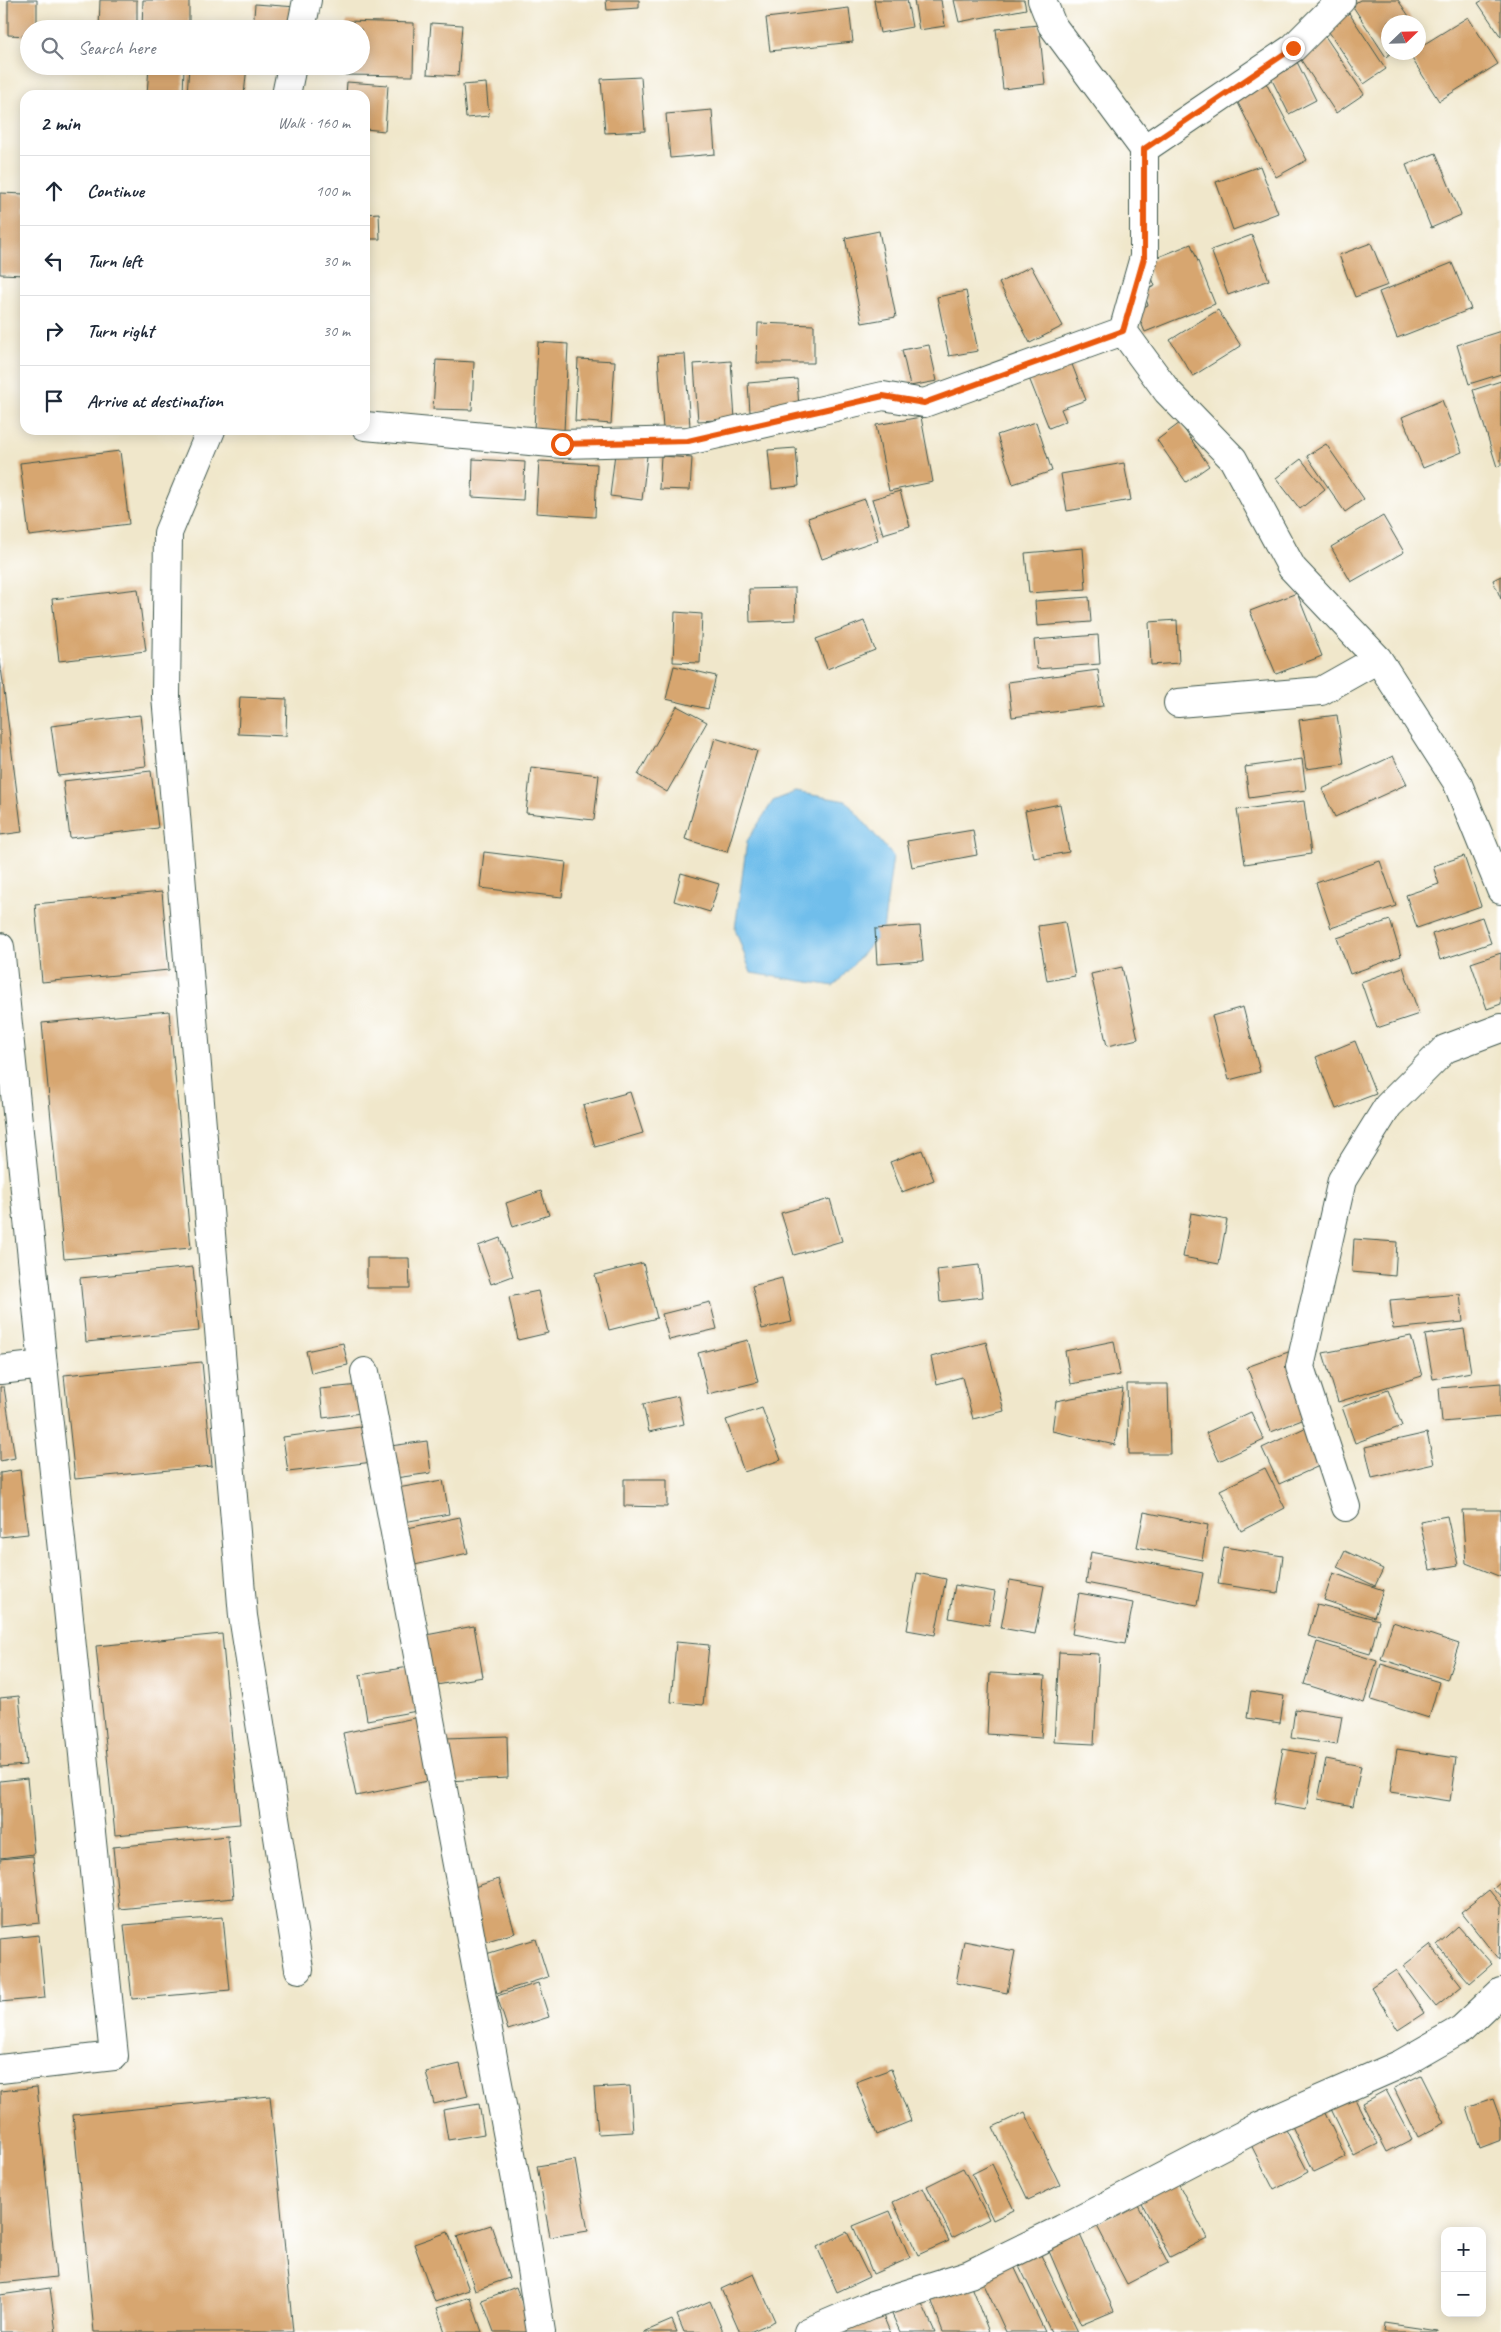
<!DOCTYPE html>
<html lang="en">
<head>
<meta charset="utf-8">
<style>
  body { margin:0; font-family:Caveat,sans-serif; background:#f6f6f7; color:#1f2937 }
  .controls { position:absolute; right:15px; bottom:15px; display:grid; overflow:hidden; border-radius:10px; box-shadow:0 2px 12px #0003 }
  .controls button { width:45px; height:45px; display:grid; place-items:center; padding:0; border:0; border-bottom:1px solid #e0e1e3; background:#fff; color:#1f2937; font:25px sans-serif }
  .compass { position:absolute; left:1381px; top:15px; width:45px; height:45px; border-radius:50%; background:#fff; box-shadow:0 2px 12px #0003; rotate:67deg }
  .stop { position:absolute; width:15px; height:15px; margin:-11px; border:4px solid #ea580c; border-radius:50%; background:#fff }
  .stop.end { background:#ea580c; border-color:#fff; box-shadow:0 1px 5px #0008 }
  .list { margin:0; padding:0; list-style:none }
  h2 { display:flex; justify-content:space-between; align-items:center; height:65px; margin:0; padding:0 20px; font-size:21px }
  h2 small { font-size:16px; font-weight:400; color:#747a83 }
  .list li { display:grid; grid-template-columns:32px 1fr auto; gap:15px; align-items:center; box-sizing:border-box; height:70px; padding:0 20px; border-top:1px solid #e0e1e3 }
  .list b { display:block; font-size:19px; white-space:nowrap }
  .list em { font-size:16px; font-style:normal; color:#747a83 }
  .icon { flex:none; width:28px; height:28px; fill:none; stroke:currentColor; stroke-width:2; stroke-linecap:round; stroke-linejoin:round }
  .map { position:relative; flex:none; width:1501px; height:2332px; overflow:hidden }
  .search { position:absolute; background:#fff; box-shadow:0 2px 12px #0003; left:20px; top:20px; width:350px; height:55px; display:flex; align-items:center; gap:12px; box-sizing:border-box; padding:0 18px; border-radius:28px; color:#747a83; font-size:19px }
  .panel { position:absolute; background:#fff; box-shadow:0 2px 12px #0003; left:20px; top:90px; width:350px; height:345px; border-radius:15px }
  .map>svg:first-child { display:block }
  .water { fill:#70beeb; stroke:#487e90 }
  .building { fill:#d7a66f }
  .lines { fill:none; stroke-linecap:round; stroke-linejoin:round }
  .street-casing { stroke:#3e564b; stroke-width:30 }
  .street { stroke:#fff; stroke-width:28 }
  .route { stroke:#ea580c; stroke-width:6 }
</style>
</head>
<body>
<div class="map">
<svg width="1501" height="2332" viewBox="0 0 1501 2332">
  <rect width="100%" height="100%" fill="#fff"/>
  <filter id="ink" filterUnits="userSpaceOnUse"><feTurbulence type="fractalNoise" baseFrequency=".02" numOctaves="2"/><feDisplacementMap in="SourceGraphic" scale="10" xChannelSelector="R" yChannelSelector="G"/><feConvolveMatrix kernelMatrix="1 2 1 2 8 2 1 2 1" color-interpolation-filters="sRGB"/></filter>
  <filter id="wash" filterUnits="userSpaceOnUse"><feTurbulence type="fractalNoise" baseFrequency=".0096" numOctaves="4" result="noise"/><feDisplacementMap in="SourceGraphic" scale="20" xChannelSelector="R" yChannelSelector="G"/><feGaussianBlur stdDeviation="1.12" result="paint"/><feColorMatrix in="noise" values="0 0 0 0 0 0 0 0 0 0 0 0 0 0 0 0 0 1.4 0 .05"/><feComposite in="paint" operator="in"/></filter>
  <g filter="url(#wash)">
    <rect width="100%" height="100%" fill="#f0e7cb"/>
    <path class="water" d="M 795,792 L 846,801 L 893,856 L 883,931 L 834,986 L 751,973 L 735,929 L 747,841 L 773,801 Z"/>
    <g id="blocks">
      <path class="building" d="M 8,0 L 37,0 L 37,29 L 29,29 L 29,36 L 8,35 Z
        M 100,0 L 137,0 L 137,29 L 99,29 Z
        M 143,0 L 189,0 L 189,29 L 142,29 Z
        M 606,0 L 639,0 L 639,8 L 607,10 Z
        M 874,0 L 907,0 L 912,27 L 880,33 Z
        M 914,0 L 941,0 L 945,26 L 919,30 Z
        M 954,0 L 1024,0 L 1026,9 L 959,22 Z
        M 1360,0 L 1398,0 L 1413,22 L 1388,22 L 1388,52 L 1392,52 L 1386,57 L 1352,5 Z
        M 1483,0 L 1501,0 L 1501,37 L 1478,3 Z
        M 255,4 L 297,7 L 296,29 L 253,29 Z
        M 849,8 L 853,42 L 770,51 L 766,18 Z
        M 1349,13 L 1386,69 L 1364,84 L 1327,29 Z
        M 1468,17 L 1498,64 L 1439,101 L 1409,54 L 1418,52 L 1418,48 Z
        M 346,21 L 414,23 L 413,76 L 345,75 L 346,66 L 361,66 L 361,29 L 346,29 Z
        M 431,23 L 462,25 L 458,76 L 427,74 Z
        M 1039,25 L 1045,84 L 1003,89 L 996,29 Z
        M 1323,33 L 1364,94 L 1336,113 L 1295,51 Z
        M 1297,62 L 1316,100 L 1289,114 L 1270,76 Z
        M 149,66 L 184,66 L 183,95 L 147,95 Z
        M 189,66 L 247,66 L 244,95 L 187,95 Z
        M 641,77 L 645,131 L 605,133 L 601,79 Z
        M 347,82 L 388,85 L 385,131 L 365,129 L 365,95 L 346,95 Z
        M 486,83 L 489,116 L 466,118 L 463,85 Z
        M 1266,83 L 1307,160 L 1276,177 L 1236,99 Z
        M 712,110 L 715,154 L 670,158 L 666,114 Z
        M 1436,153 L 1461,215 L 1431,228 L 1406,165 Z
        M 1260,166 L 1278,213 L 1233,230 L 1216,182 Z
        M 0,193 L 25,194 L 25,275 L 0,274 Z
        M 379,213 L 380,239 L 365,239 L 365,214 Z
        M 879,231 L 896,317 L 862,323 L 845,238 Z
        M 1252,235 L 1269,280 L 1228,295 L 1211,250 Z
        M 1371,243 L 1388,285 L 1355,297 L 1339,255 Z
        M 1191,244 L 1215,304 L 1145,332 L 1136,311 L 1148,305 L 1143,291 L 1155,286 L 1146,262 Z
        M 1452,263 L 1471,309 L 1397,338 L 1379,292 Z
        M 1031,266 L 1063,326 L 1030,343 L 999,283 Z
        M 966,291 L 978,351 L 949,356 L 937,297 Z
        M 1218,310 L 1241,346 L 1193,376 L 1170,340 Z
        M 758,323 L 814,325 L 814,363 L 757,363 Z
        M 1501,331 L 1501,374 L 1469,384 L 1457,345 Z
        M 538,342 L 568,344 L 564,432 L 534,430 Z
        M 929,345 L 937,381 L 910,386 L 902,350 Z
        M 685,354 L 690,427 L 663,429 L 658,355 Z
        M 578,359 L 615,361 L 611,424 L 575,421 Z
        M 436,360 L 474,362 L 472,410 L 433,409 Z
        M 731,361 L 735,419 L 698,421 L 694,364 Z
        M 1071,362 L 1086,400 L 1061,409 L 1066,421 L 1049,428 L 1029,378 Z
        M 797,379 L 799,408 L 750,412 L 748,383 Z
        M 1501,381 L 1501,465 L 1497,467 L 1473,390 Z
        M 1442,400 L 1462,452 L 1423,468 L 1402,417 Z
        M 921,417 L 933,482 L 889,491 L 876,425 Z
        M 1036,422 L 1052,471 L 1013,484 L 997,435 Z
        M 1180,423 L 1209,466 L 1186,482 L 1157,440 Z
        M 1326,444 L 1364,499 L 1345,512 L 1307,456 Z
        M 796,448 L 799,486 L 772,489 L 768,450 Z
        M 120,451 L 129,524 L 29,536 L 20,463 Z
        M 615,453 L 647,456 L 642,500 L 610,496 Z
        M 661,456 L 692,458 L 690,490 L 659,489 Z
        M 473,459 L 525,462 L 523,500 L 472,497 Z
        M 1301,459 L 1325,489 L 1300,509 L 1276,478 Z
        M 539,461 L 597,464 L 595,517 L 536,513 Z
        M 1124,463 L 1131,500 L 1067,511 L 1061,474 Z
        M 900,491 L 910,526 L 883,534 L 872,499 Z
        M 865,499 L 878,540 L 822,559 L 808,518 Z
        M 1383,516 L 1404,552 L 1351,582 L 1331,547 Z
        M 1083,548 L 1086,589 L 1029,593 L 1025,553 Z
        M 1501,576 L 1501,599 L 1493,580 Z
        M 795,588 L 796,620 L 750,622 L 749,589 Z
        M 138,589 L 146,651 L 59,661 L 52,599 Z
        M 1297,593 L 1322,656 L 1276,674 L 1250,611 Z
        M 1089,597 L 1091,622 L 1037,626 L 1035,601 Z
        M 675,612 L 702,614 L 700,663 L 673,662 Z
        M 1177,620 L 1179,663 L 1151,665 L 1149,622 Z
        M 864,621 L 875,650 L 827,669 L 816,639 Z
        M 1098,635 L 1100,664 L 1037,669 L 1034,640 Z
        M 0,659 L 22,832 L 0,835 Z
        M 674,666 L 716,676 L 708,709 L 666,699 Z
        M 1098,670 L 1103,706 L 1012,717 L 1008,682 Z
        M 240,697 L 287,699 L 286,736 L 238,734 Z
        M 677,706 L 707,722 L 667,792 L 638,775 Z
        M 140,715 L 146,766 L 58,776 L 51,726 Z
        M 1337,715 L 1344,764 L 1306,769 L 1299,720 Z
        M 715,738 L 757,751 L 727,852 L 685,839 Z
        M 1393,756 L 1407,784 L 1335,817 L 1322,789 Z
        M 1302,759 L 1306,790 L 1249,798 L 1245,767 Z
        M 531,767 L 599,775 L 594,820 L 526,813 Z
        M 151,771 L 158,828 L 70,838 L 63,781 Z
        M 1304,801 L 1311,854 L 1245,864 L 1237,810 Z
        M 1060,804 L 1069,852 L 1034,858 L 1025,811 Z
        M 973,830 L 977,855 L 912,867 L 907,841 Z
        M 484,852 L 566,862 L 562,897 L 480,888 Z
        M 1464,856 L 1481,906 L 1417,928 L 1406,895 L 1439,884 L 1433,866 Z
        M 1380,861 L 1396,906 L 1331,928 L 1316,883 Z
        M 681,873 L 719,884 L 710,912 L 674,901 Z
        M 162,892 L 169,970 L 42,982 L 35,904 Z
        M 1482,917 L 1491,943 L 1440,960 L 1432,934 Z
        M 1390,920 L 1401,956 L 1350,974 L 1337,938 Z
        M 1065,922 L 1075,976 L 1047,981 L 1038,926 Z
        M 920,926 L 923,961 L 877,964 L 875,929 Z
        M 1501,953 L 1501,1004 L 1487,1009 L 1471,963 Z
        M 1122,967 L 1138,1039 L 1107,1046 L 1091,974 Z
        M 1403,967 L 1419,1014 L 1377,1028 L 1361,982 Z
        M 1243,1007 L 1260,1072 L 1229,1080 L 1212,1016 Z
        M 169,1011 L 191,1248 L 64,1259 L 42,1023 Z
        M 1355,1041 L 1376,1094 L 1336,1109 L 1316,1057 Z
        M 630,1092 L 643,1133 L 595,1147 L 583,1105 Z
        M 922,1150 L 934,1180 L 902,1192 L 890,1162 Z
        M 541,1191 L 549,1215 L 513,1227 L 506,1203 Z
        M 830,1199 L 842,1241 L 794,1255 L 781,1213 Z
        M 1191,1213 L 1227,1220 L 1219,1264 L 1183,1257 Z
        M 500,1238 L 513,1276 L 491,1284 L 478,1246 Z
        M 1354,1239 L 1397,1242 L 1395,1276 L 1352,1272 Z
        M 367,1258 L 409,1258 L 410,1288 L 367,1288 Z
        M 643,1263 L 657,1318 L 609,1330 L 595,1275 Z
        M 979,1265 L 983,1297 L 940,1302 L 937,1270 Z
        M 193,1267 L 199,1331 L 86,1342 L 80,1278 Z
        M 782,1278 L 792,1322 L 762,1329 L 752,1286 Z
        M 538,1291 L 548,1333 L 518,1340 L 509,1297 Z
        M 1460,1294 L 1463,1322 L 1393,1329 L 1390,1300 Z
        M 710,1302 L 717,1329 L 669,1340 L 662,1314 Z
        M 1464,1329 L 1471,1372 L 1433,1379 L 1425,1335 Z
        M 1411,1336 L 1422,1376 L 1338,1402 L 1323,1353 Z
        M 748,1340 L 758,1382 L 708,1394 L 698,1353 Z
        M 1114,1341 L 1120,1375 L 1071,1384 L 1065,1351 Z
        M 986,1342 L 1004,1411 L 973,1419 L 962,1377 L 937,1384 L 931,1357 Z
        M 343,1343 L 348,1365 L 311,1373 L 306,1351 Z
        M 1291,1351 L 1315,1415 L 1271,1432 L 1247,1367 Z
        M 202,1362 L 212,1466 L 75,1479 L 64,1375 Z
        M 1501,1383 L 1501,1417 L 1442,1422 L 1439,1388 Z
        M 1127,1384 L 1168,1384 L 1170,1454 L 1129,1454 Z
        M 359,1385 L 361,1413 L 323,1418 L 320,1389 Z
        M 0,1387 L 4,1387 L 15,1458 L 0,1461 Z
        M 1123,1388 L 1115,1445 L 1052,1431 L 1056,1401 Z
        M 1388,1390 L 1402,1426 L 1355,1443 L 1342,1407 Z
        M 678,1396 L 684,1424 L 649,1432 L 643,1404 Z
        M 762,1408 L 781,1460 L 744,1472 L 726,1420 Z
        M 1251,1412 L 1264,1440 L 1219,1461 L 1206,1433 Z
        M 1311,1425 L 1328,1462 L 1279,1484 L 1262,1448 Z
        M 368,1426 L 373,1462 L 288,1472 L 283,1437 Z
        M 1427,1433 L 1434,1464 L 1372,1478 L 1365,1447 Z
        M 427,1441 L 431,1473 L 388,1479 L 383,1447 Z
        M 1265,1468 L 1285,1508 L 1241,1531 L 1220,1490 Z
        M 20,1470 L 28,1534 L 0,1537 L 0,1473 Z
        M 624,1479 L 667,1479 L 667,1507 L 624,1506 Z
        M 443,1480 L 449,1514 L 398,1523 L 392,1489 Z
        M 1462,1510 L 1501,1510 L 1501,1577 L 1466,1563 Z
        M 1144,1512 L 1208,1525 L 1202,1560 L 1137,1547 Z
        M 1447,1516 L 1458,1565 L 1430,1570 L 1420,1521 Z
        M 460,1517 L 468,1553 L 406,1567 L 398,1530 Z
        M 1224,1547 L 1283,1556 L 1278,1593 L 1218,1584 Z
        M 1345,1551 L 1383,1569 L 1375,1586 L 1337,1567 Z
        M 1091,1552 L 1203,1573 L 1197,1605 L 1086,1583 Z
        M 917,1573 L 946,1579 L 935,1635 L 907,1630 Z
        M 1333,1573 L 1383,1590 L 1374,1617 L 1324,1600 Z
        M 1010,1580 L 1044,1586 L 1035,1634 L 1001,1628 Z
        M 955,1585 L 995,1592 L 989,1625 L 949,1618 Z
        M 1079,1593 L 1133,1603 L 1125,1644 L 1072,1634 Z
        M 1317,1604 L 1379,1620 L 1370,1654 L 1308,1636 Z
        M 1393,1622 L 1459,1644 L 1447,1680 L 1381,1659 Z
        M 474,1626 L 483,1677 L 431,1686 L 421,1636 Z
        M 222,1634 L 240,1824 L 115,1835 L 96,1646 Z
        M 676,1642 L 709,1645 L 703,1705 L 671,1702 Z
        M 1317,1642 L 1377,1661 L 1364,1703 L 1304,1684 Z
        M 1059,1652 L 1099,1654 L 1094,1744 L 1054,1742 Z
        M 1381,1664 L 1439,1682 L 1429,1718 L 1371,1700 Z
        M 409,1667 L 417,1711 L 367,1720 L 360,1675 Z
        M 990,1673 L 1045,1676 L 1041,1738 L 987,1734 Z
        M 1251,1691 L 1284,1696 L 1280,1723 L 1247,1718 Z
        M 19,1696 L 26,1765 L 0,1767 L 0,1698 Z
        M 1295,1709 L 1342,1716 L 1337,1745 L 1291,1738 Z
        M 419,1717 L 432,1780 L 356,1796 L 343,1733 Z
        M 507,1736 L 508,1778 L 446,1781 L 445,1738 Z
        M 1283,1749 L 1316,1755 L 1306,1810 L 1273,1804 Z
        M 1397,1749 L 1456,1758 L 1450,1801 L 1390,1792 Z
        M 1326,1759 L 1361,1766 L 1353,1806 L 1318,1799 Z
        M 27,1778 L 34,1854 L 0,1858 L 0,1781 Z
        M 228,1836 L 234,1898 L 119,1909 L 113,1847 Z
        M 33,1856 L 40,1923 L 0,1927 L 0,1859 Z
        M 499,1879 L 515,1933 L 480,1943 L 465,1890 Z
        M 1501,1881 L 1501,1897 L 1493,1888 Z
        M 1489,1890 L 1501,1905 L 1499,1960 L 1461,1912 Z
        M 223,1917 L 230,1990 L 132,1999 L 124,1925 Z
        M 1458,1926 L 1492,1964 L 1470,1983 L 1437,1945 Z
        M 39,1935 L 45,1998 L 0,2002 L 0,1939 Z
        M 536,1939 L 548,1977 L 497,1993 L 486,1954 Z
        M 964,1941 L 1015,1951 L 1007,1993 L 956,1983 Z
        M 1430,1945 L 1462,1986 L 1436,2007 L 1403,1966 Z
        M 1396,1970 L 1424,2013 L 1398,2030 L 1371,1987 Z
        M 538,1983 L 549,2017 L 508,2030 L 497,1996 Z
        M 460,2064 L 468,2096 L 434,2104 L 426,2072 Z
        M 891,2069 L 911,2121 L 877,2135 L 856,2082 Z
        M 1421,2075 L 1445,2123 L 1418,2137 L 1394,2088 Z
        M 630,2086 L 633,2132 L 598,2134 L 594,2088 Z
        M 37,2087 L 56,2277 L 0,2283 L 0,2091 Z
        M 1386,2090 L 1412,2139 L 1387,2152 L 1362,2103 Z
        M 1353,2095 L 1378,2144 L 1354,2156 L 1330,2107 Z
        M 270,2096 L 293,2332 L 94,2332 L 73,2115 Z
        M 1493,2099 L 1501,2121 L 1501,2140 L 1480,2148 L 1467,2108 Z
        M 479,2104 L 484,2134 L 448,2140 L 443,2110 Z
        M 1322,2107 L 1346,2157 L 1314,2172 L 1290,2122 Z
        M 1025,2112 L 1060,2185 L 1028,2200 L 993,2127 Z
        M 1282,2122 L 1308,2172 L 1274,2190 L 1248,2139 Z
        M 575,2160 L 588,2231 L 550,2237 L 537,2166 Z
        M 992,2164 L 1014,2210 L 993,2220 L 972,2174 Z
        M 963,2168 L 989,2219 L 952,2238 L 927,2186 Z
        M 1176,2179 L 1207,2238 L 1170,2257 L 1139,2198 Z
        M 923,2188 L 949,2241 L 918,2255 L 893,2202 Z
        M 1137,2203 L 1168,2263 L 1127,2284 L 1096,2224 Z
        M 890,2211 L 910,2258 L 873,2274 L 853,2226 Z
        M 491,2225 L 509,2278 L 475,2290 L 457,2236 Z
        M 1077,2228 L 1114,2311 L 1081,2325 L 1045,2242 Z
        M 448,2232 L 469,2290 L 435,2302 L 414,2244 Z
        M 847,2232 L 869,2277 L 837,2292 L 817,2247 Z
        M 1038,2249 L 1078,2332 L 1051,2332 L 1016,2259 Z
        M 1012,2262 L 1045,2332 L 1006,2332 L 981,2278 Z
        M 754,2274 L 775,2321 L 750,2332 L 740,2332 L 721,2289 Z
        M 970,2284 L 989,2332 L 943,2332 L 931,2299 Z
        M 516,2287 L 533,2332 L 494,2332 L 482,2300 Z
        M 50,2288 L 56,2332 L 0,2332 L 0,2295 Z
        M 470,2297 L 482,2332 L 445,2332 L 437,2308 Z
        M 920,2299 L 935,2332 L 900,2332 L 891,2312 Z
        M 710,2301 L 723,2332 L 684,2332 L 677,2315 Z
        M 881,2311 L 890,2332 L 848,2332 L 846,2326 Z
        M 672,2320 L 677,2332 L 644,2332 Z
        M 1384,2323 L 1438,2331 L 1438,2332 L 1383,2332 Z"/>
    </g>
  </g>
  <g filter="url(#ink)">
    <use href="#blocks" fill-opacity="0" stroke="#3e564b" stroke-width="1"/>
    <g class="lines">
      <defs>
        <path id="street" d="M 1042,0 L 1052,25 L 1144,149 L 1144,257 L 1123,331
          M 301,29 L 307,0
          M 286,95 L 292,66
          M 1144,149 L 1293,48 L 1341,0
          M 1123,331 L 1167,391 L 1233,459 L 1292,568 L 1378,659 L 1457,782 L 1501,890
          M 365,426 L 562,444 L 688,441 L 883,396 L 924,403 L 1123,331
          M 211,430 L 168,533 L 166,696 L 243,1616 L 299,1969
          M 1178,703 L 1321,691 L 1378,659
          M 0,947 L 114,2056 L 0,2069
          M 0,1370 L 43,1365
          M 365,1372 L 521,2207 L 541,2332
          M 1346,1507 L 1300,1367 L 1342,1180 L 1388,1106 L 1445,1049 L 1501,1028
          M 808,2332 L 869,2306 L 970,2274 L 1062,2229 L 1262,2125 L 1401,2064 L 1462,2029 L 1501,1992"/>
      </defs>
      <use href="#street" class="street-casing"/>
      <use href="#street" class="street"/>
    </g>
  </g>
  <g class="lines" filter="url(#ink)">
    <path class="route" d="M 562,444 L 688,441 L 883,396 L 924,403 L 1123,331 L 1144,258 L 1144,149 L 1293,48"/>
  </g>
</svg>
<div class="controls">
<button>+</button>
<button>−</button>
</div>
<svg class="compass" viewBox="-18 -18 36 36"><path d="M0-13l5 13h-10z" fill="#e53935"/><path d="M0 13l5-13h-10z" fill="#747a83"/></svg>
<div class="stop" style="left:562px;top:444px"></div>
<div class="stop end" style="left:1293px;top:48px"></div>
<div class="search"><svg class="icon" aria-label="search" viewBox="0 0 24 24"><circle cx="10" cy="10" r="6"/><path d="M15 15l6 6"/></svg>Search here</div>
<section class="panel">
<h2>2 min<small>Walk · 160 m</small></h2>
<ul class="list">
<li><svg class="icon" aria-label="ahead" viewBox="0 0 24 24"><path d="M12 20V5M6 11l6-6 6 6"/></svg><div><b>Continue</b></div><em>100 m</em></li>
<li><svg class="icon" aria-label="left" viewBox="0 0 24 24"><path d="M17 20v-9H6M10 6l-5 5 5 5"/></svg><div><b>Turn left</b></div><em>30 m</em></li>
<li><svg class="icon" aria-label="right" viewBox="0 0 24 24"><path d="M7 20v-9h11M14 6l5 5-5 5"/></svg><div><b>Turn right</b></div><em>30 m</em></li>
<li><svg class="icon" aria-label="arrive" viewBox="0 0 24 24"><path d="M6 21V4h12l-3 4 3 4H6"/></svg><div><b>Arrive at destination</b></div></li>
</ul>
</section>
</div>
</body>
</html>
